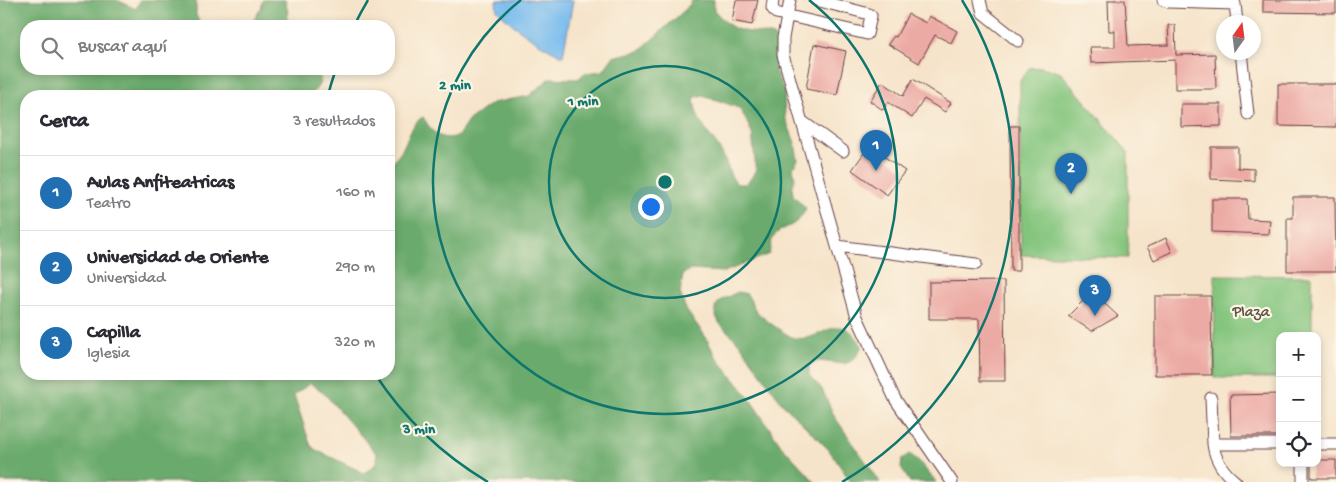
<!DOCTYPE html>
<html lang="es">
<head>
<meta charset="utf-8">
<style>
  body { margin:0; font-family:"Gochi Hand",sans-serif; background:#f2f2f3; color:#2b2b33 }
  .controls { position:absolute; right:15px; bottom:15px; display:grid; overflow:hidden; border-radius:10px; box-shadow:0 2px 8px #0003 }
  .controls button { width:45px; height:45px; display:grid; place-items:center; padding:0; border:0; border-bottom:1px solid #e1e1e2; background:#fff; color:#2b2b33; font:25px sans-serif }
  .compass { position:absolute; left:1216px; top:15px; width:45px; height:45px; border-radius:50%; background:#fff; box-shadow:0 2px 8px #0003; rotate:14deg }
  .you { position:absolute; left:650px; top:206px; width:18px; height:18px; margin:-12px; border:4px solid #fff; border-radius:50%; background:#1a73e8; box-shadow:0 0 0 8px #1a73e833 }
  .badge { display:grid; place-items:center; width:32px; height:32px; border-radius:50%; background:#1f6fb2; color:#fff; font-size:16px; font-weight:700 }
  .pin { position:absolute; translate:-50% -41px; filter:drop-shadow(0 1px 2px #0008) }
  .pin::after { content:''; position:absolute; top:26px; width:18px; height:15px; background:inherit; clip-path:polygon(0 0,100% 0,50% 100%) }
  .list { margin:0; padding:0; list-style:none }
  h2 { display:flex; justify-content:space-between; align-items:center; height:65px; margin:0; padding:0 20px; font-size:21px }
  h2 small { font-size:16px; font-weight:400; color:#7c7c81 }
  .list li { display:grid; grid-template-columns:32px 1fr auto; gap:15px; align-items:center; box-sizing:border-box; height:75px; padding:0 20px; border-top:1px solid #e1e1e2 }
  .list b { display:block; font-size:19px; white-space:nowrap }
  .list p { margin:0; font-size:16px; white-space:nowrap; color:#7c7c81 }
  .list em { font-size:16px; font-style:normal; color:#7c7c81 }
  .icon { flex:none; width:28px; height:28px; fill:none; stroke:currentColor; stroke-width:2; stroke-linecap:round; stroke-linejoin:round }
  .map { position:relative; flex:none; width:1336px; height:482px; overflow:hidden }
  .search { position:absolute; background:#fff; box-shadow:0 2px 8px #0003; left:20px; top:20px; width:375px; height:55px; display:flex; align-items:center; gap:12px; box-sizing:border-box; padding:0 18px; border-radius:20px; color:#7c7c81; font-size:19px }
  .panel { position:absolute; background:#fff; box-shadow:0 2px 8px #0003; left:20px; top:90px; width:375px; height:290px; border-radius:20px }
  .map>svg:first-child { display:block }
  .green { fill:#83c57d; stroke:#667254 }
  .forest { fill:#6aaa6c; stroke:#5a644c; fill-rule:evenodd }
  .water { fill:#7be; stroke:#606d8c }
  .building { fill:#ecaaa4 }
  .lines { fill:none; stroke-linecap:round; stroke-linejoin:round }
  .minor-casing { stroke:#643d43; stroke-width:13 }
  .minor { stroke:#fff; stroke-width:11 }
  .ring { fill:none; stroke:#0f766e; stroke-width:2.5 }
  .labels { text-anchor:middle; dominant-baseline:central; stroke-width:4.5; stroke-linejoin:round; paint-order:stroke }
  .park-label { font-size:16px; fill:#5b5144; stroke:#fcf5e5 }
  .centre { fill:#0f766e; stroke:#fcf5e5; stroke-width:2.5 }
  .ring-label { font-size:15px; text-anchor:middle; font-weight:bold; fill:#0f766e; stroke:#fcf5e5; stroke-width:4.5; stroke-linejoin:round; paint-order:stroke }
</style>
</head>
<body>
<div class="map">
<svg width="1336" height="482" viewBox="0 0 1336 482">
  <rect width="100%" height="100%" fill="#fcf5e5"/>
  <filter id="ink" filterUnits="userSpaceOnUse"><feTurbulence type="fractalNoise" baseFrequency=".02" numOctaves="2"/><feDisplacementMap in="SourceGraphic" scale="10" xChannelSelector="R" yChannelSelector="G"/><feConvolveMatrix kernelMatrix="1 2 1 2 8 2 1 2 1" color-interpolation-filters="sRGB"/></filter>
  <filter id="wash" filterUnits="userSpaceOnUse"><feTurbulence type="fractalNoise" baseFrequency=".0096" numOctaves="4" result="noise"/><feDisplacementMap in="SourceGraphic" scale="20" xChannelSelector="R" yChannelSelector="G"/><feGaussianBlur stdDeviation="1.12" result="paint"/><feColorMatrix in="noise" values="0 0 0 0 0 0 0 0 0 0 0 0 0 0 0 0 0 1.4 0 .05"/><feComposite in="paint" operator="in"/></filter>
  <g filter="url(#wash)">
    <rect width="100%" height="100%" fill="#f6e4ca"/>
    <path class="green" d="M 1042,67 L 1061,73 L 1128,152 L 1128,258 L 1021,255 L 1020,81 L 1029,68 Z
      M 1215,275 L 1312,276 L 1312,336 L 1280,336 L 1280,378 L 1214,378 Z"/>
    <path class="forest" d="M 0,0 L 117,0 L 136,9 L 140,0 L 196,0 L 196,15 L 201,26 L 26,26 L 26,69 L 319,69 L 321,82 L 311,96 L 26,96 L 26,374 L 389,374 L 389,163 C 407,156 406,126 423,117 C 432,132 439,142 458,136 L 469,120 L 492,103 L 529,96 L 550,78 L 578,79 L 585,73 L 603,71 L 613,57 L 639,51 L 686,9 L 693,0 L 714,0 L 714,10 C 738,38 743,28 773,36 L 779,43 L 775,71 L 784,90 L 785,117 L 795,143 L 798,160 L 793,168 L 795,178 L 792,186 L 793,195 L 806,208 C 796,231 781,224 773,238 C 771,242 770,250 769,254 L 724,272 L 690,270 L 683,274 L 680,293 L 686,310 L 703,333 L 717,358 L 747,395 L 781,445 L 815,482 L 0,482 ZM 703,95 L 739,108 L 744,116 L 752,133 L 756,169 L 752,177 L 746,184 L 737,184 C 728,175 728,164 722,153 C 710,132 696,125 694,98 ZM 310,383 L 323,392 L 377,454 L 376,464 L 364,473 L 314,449 L 310,444 L 294,395 Z
      M 263,0 L 285,0 L 288,12 L 286,26 L 250,26 L 261,8 Z
      M 738,292 L 747,294 C 750,299 753,306 756,311 C 761,317 787,336 794,338 C 824,343 839,306 862,346 C 850,373 838,361 816,361 L 809,366 L 809,375 L 822,389 L 834,416 L 880,482 L 851,482 L 829,450 L 782,403 L 740,344 L 720,324 L 716,316 L 715,307 L 721,300 Z
      M 909,454 L 917,459 L 936,482 L 910,482 L 901,468 L 902,459 Z"/>
    <path class="water" d="M 496,0 L 573,0 L 563,56 C 538,44 517,30 497,10 Z"/>
    <g id="blocks">
      <path class="building" d="M 736,0 L 758,0 L 752,25 L 732,21 Z
        M 1108,0 L 1125,0 L 1128,46 L 1169,45 L 1168,25 L 1175,25 L 1176,55 L 1215,54 L 1216,89 L 1175,89 L 1175,60 L 1091,63 L 1090,47 L 1115,47 L 1115,31 L 1109,31 Z
        M 1263,0 L 1336,0 L 1336,13 L 1263,12 Z
        M 908,14 L 926,23 L 929,16 L 957,31 L 951,43 L 935,35 L 919,63 L 888,44 L 894,36 L 896,37 Z
        M 814,44 L 846,51 L 837,95 L 806,89 Z
        M 913,79 L 951,103 L 945,112 L 924,99 L 912,118 L 888,102 L 883,110 L 870,101 L 882,82 L 903,96 Z
        M 1278,84 L 1336,84 L 1336,127 L 1278,126 Z
        M 1181,104 L 1221,104 L 1221,126 L 1181,127 Z
        M 1010,126 L 1019,126 L 1019,271 L 1011,271 Z
        M 869,146 L 905,171 L 887,195 L 852,170 Z
        M 1211,147 L 1238,147 L 1238,168 L 1254,169 L 1254,181 L 1211,179 Z
        M 1293,197 L 1335,197 L 1336,271 L 1287,271 L 1287,218 L 1293,218 Z
        M 1212,199 L 1247,199 L 1248,219 L 1270,220 L 1269,234 L 1212,232 Z
        M 1166,238 L 1172,252 L 1154,260 L 1147,247 Z
        M 1004,281 L 1005,381 L 980,381 L 979,319 L 929,319 L 929,282 Z
        M 1092,292 L 1118,316 L 1092,331 L 1068,316 Z
        M 1155,296 L 1211,296 L 1212,375 L 1155,375 Z
        M 1280,394 L 1280,436 L 1231,436 L 1230,395 Z
        M 1317,460 L 1336,460 L 1336,478 L 1311,478 L 1311,463 L 1317,463 Z"/>
    </g>
  </g>
  <g filter="url(#ink)">
    <use href="#blocks" fill-opacity="0" stroke="#643d43" stroke-width="1"/>
    <g class="lines">
      <defs>
        <path id="minor" d="M 773,0 L 772,8 L 776,13 L 867,34 L 871,16 L 869,14 L 816,0
          M 790,0 L 783,38 L 783,55 L 857,317 L 895,399 L 952,482
          M 980,0 L 983,13 L 1018,41
          M 1163,0 L 1168,2 L 1235,4 L 1237,22
          M 1241,52 L 1248,114
          M 803,122 L 843,151
          M 837,246 L 976,264
          M 1211,398 L 1213,444
          M 1317,444 L 1336,444
          M 1303,463 L 1303,482
          M 1236,482 C 1223,472 1215,460 1213,444 L 1280,444"/>
      </defs>
      <use href="#minor" class="minor-casing"/>
      <use href="#minor" class="minor"/>
    </g>
  </g>
  <g class="ring">
    <circle cx="665" cy="182" r="116"/>
    <path d="M809 0A232 232 0 1 1 521 0"/>
    <path d="M488 482A348 348 0 0 1 375 374M328 95A348 348 0 0 1 335 72M355 24A348 348 0 0 1 368 0M962 0A348 348 0 0 1 842 482"/>
  </g>
  <g class="labels">
    <g class="park-label">
      <text x="1251" y="313">Plaza</text>
    </g>
  </g>
  <circle cx="665" cy="182" r="8" class="centre"/>
  <g class="ring-label">
    <text x="455" y="89">2 min</text>
    <text x="583" y="105">1 min</text>
    <text x="419" y="433">3 min</text>
  </g>
</svg>
<div class="controls">
<button>+</button>
<button>−</button>
<button><svg class="icon" aria-label="locate" viewBox="0 0 24 24"><circle cx="12" cy="12" r="6"/><path d="M12 2v4M12 18v4M2 12h4M18 12h4"/></svg></button>
</div>
<svg class="compass" viewBox="-18 -18 36 36"><path d="M0-13l5 13h-10z" fill="#e53935"/><path d="M0 13l5-13h-10z" fill="#7c7c81"/></svg>
<div class="you"></div>
<div class="pin badge" style="left:876px;top:171px">1</div>
<div class="pin badge" style="left:1071px;top:194px">2</div>
<div class="pin badge" style="left:1095px;top:316px">3</div>
<div class="search"><svg class="icon" aria-label="search" viewBox="0 0 24 24"><circle cx="10" cy="10" r="6"/><path d="M15 15l6 6"/></svg>Buscar aquí</div>
<section class="panel">
<h2>Cerca<small>3 resultados</small></h2>
<ul class="list">
<li><span class="badge">1</span><div><b>Aulas Anfiteatricas</b><p>Teatro</p></div><em>160 m</em></li>
<li><span class="badge">2</span><div><b>Universidad de Oriente</b><p>Universidad</p></div><em>290 m</em></li>
<li><span class="badge">3</span><div><b>Capilla</b><p>Iglesia</p></div><em>320 m</em></li>
</ul>
</section>
</div>
</body>
</html>
